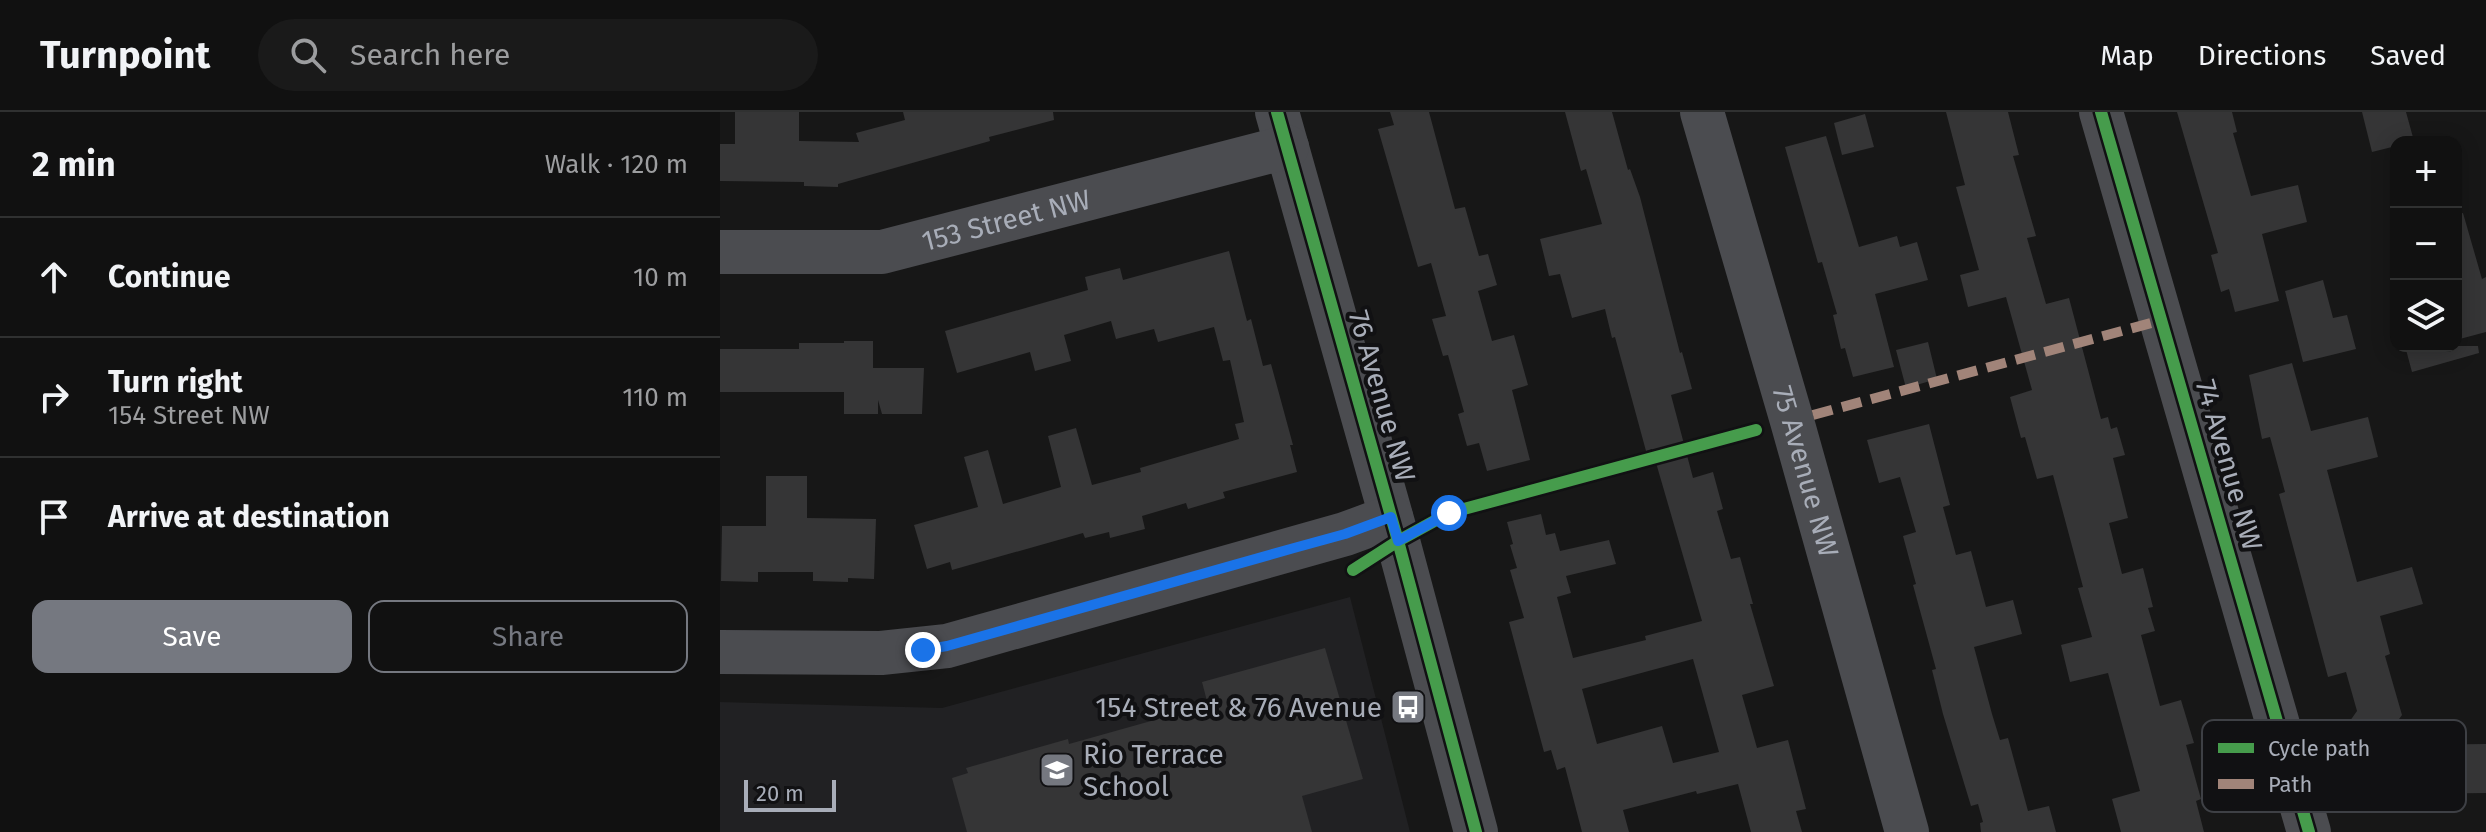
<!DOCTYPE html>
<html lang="en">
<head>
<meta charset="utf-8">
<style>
  body { margin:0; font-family:"Fira Sans",sans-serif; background:#1a1a1a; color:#f1f3f6 }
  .controls { position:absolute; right:24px; top:24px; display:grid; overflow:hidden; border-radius:16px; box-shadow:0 4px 20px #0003 }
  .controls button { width:72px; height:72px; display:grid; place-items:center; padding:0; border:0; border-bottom:2px solid #303131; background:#111; color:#f1f3f6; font:40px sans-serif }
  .scale { position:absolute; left:24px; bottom:20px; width:92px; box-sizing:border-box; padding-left:8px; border:4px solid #a8adb8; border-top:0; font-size:22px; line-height:28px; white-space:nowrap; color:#a8adb8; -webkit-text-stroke:6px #111113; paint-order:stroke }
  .stop { position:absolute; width:24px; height:24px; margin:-18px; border:6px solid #1a73e8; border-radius:50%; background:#fff }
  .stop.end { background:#1a73e8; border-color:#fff; box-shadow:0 2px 8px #0008 }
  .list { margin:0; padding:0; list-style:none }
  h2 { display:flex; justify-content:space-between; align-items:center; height:104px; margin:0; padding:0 32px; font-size:34px }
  h2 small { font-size:26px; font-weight:400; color:#9c9d9f }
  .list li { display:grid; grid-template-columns:52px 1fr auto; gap:24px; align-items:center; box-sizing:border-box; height:120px; padding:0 32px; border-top:2px solid #303131 }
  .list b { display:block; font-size:30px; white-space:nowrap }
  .list p { margin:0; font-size:26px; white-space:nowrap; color:#9c9d9f }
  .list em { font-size:26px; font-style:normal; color:#9c9d9f }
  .actions { display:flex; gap:16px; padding:24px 32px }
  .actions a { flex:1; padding:18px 0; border:2px solid #757880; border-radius:16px; text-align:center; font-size:28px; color:#757880 }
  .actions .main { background:#757880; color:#fff }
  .icon { flex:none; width:44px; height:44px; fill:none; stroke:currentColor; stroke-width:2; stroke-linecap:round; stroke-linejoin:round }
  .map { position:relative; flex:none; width:1766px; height:720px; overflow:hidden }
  header { display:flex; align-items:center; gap:48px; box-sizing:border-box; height:112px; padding:0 40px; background:#111; border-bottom:2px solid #303131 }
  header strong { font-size:38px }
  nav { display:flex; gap:44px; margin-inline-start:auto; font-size:28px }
  .search { width:560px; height:72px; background:#1a1a1a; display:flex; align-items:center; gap:20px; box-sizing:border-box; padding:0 28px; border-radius:44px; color:#9c9d9f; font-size:30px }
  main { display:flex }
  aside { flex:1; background:#111 }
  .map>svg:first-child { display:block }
  .built { fill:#212123 }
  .building { fill:#353536; fill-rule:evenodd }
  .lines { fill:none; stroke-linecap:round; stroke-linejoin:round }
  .minor { stroke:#4b4c50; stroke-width:44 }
  .quiet { stroke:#a18479; stroke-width:10; stroke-dasharray:20 10; stroke-linecap:butt }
  .cycleway-casing { stroke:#111113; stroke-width:17 }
  .cycleway { stroke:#469c4c; stroke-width:12 }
  .route { stroke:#1a73e8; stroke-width:10 }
  .labels { text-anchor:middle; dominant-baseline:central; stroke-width:8; stroke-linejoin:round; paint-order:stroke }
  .street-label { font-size:28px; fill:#a8adb8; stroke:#111113 }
  .poi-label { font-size:28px; fill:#a8adb8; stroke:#111113; text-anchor:end }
  .key { fill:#111113; stroke:#3e4045; stroke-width:2 }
  .key-label { font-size:22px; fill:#a8adb8 }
</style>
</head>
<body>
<header>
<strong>Turnpoint</strong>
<div class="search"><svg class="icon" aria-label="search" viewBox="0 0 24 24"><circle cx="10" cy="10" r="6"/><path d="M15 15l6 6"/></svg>Search here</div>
<nav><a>Map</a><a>Directions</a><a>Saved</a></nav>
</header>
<main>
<aside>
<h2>2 min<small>Walk · 120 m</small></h2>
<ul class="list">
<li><svg class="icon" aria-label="ahead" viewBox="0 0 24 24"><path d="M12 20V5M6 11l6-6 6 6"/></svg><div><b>Continue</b></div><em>10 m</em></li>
<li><svg class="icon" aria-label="right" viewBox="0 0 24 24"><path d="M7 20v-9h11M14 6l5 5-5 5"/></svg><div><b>Turn right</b><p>154 Street NW</p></div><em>110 m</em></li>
<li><svg class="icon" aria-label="arrive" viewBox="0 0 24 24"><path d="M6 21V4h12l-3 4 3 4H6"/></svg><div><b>Arrive at destination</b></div></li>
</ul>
<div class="actions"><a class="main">Save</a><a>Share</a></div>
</aside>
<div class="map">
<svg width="1766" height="720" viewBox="0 0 1766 720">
  <rect width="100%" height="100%" fill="#171717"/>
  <path class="built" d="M 630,485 L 690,720 L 0,720 L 0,590 L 222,596 Z"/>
  <path class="building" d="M 15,0 L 79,0 L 79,29 L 139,30 L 136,21 L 185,8 L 183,0 L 333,0 L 334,8 L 269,25 L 270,29 L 118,72 L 118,75 L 84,74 L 84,70 L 0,69 L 0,32 L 15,32 Z
    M 670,0 L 709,0 L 735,97 L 745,95 L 759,144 L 768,142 L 777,173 L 758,179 L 772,229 L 794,223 L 808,273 L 792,278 L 810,348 L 767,359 L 759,331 L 747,334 L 738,302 L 744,300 L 728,243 L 723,244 L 712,207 L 726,204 L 711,151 L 698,155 L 658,17 L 674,13 Z
    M 845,0 L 892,0 L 908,58 L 910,57 L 920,85 L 960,241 L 962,240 L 972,277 L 951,283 L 973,366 L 993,360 L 1003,397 L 997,399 L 1011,447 L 1020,445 L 1033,492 L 1030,492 L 1054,574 L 1022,583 L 1037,636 L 1068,628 L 1086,697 L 1076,699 L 1082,720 L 1031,720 L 1018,672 L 977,682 L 976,679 L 903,698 L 909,720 L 862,720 L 845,655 L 837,658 L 831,638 L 824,640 L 789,510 L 804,506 L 790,458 L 797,456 L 790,433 L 793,432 L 787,410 L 821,402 L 826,423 L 835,421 L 840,439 L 889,428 L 896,452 L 846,464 L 851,481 L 837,485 L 853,546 L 926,528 L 925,524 L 982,509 L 932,337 L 926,339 L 895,225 L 892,226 L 885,197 L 852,206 L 840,162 L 829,164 L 820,127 L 882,112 L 866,57 L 861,59 ZM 973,547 L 999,640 L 953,651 L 942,614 L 877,632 L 862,577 Z
    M 1226,0 L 1288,0 L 1299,43 L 1293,44 L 1316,124 L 1307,126 L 1326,192 L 1349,186 L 1381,307 L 1388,305 L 1391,317 L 1397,315 L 1405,343 L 1393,346 L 1408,406 L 1389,411 L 1402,462 L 1423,456 L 1433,495 L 1428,496 L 1435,519 L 1421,523 L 1440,594 L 1461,588 L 1474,631 L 1466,633 L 1481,687 L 1476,689 L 1484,720 L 1401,720 L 1392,687 L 1420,679 L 1388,561 L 1350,570 L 1341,533 L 1372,525 L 1358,476 L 1363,475 L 1333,363 L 1317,367 L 1305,325 L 1301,326 L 1290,285 L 1312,278 L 1286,185 L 1248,195 L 1240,163 L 1259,158 L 1236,75 L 1245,73 Z
    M 1457,0 L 1512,0 L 1517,20 L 1513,21 L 1531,84 L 1578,73 L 1587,110 L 1542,122 L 1559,189 L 1515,200 L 1509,177 L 1501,180 L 1491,143 L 1498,141 Z
    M 1642,0 L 1686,0 L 1694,29 L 1676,30 L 1676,34 L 1652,40 Z
    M 1145,2 L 1154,35 L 1122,43 L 1114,11 Z
    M 1106,24 L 1139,135 L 1177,124 L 1180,135 L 1197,130 L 1208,168 L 1155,182 L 1174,255 L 1133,265 L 1125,236 L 1121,237 L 1113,203 L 1117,202 L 1102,150 L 1098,151 L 1065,35 Z
    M 1743,101 L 1762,167 L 1766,165 L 1766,220 L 1736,228 L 1736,102 Z
    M 509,139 L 527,209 L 531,207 L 543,254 L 551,252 L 573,333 L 570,333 L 577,360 L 503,380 L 505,386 L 468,397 L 466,391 L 422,404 L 425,417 L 390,426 L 389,420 L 365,426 L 363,421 L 232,458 L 230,450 L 207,457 L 194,413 L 258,395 L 244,345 L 268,338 L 283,392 L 341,375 L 328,324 L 356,316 L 372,373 L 421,360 L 420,356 L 519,327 L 515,312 L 524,310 L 510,248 L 503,249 L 494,215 L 438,230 L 434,217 L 396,227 L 391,209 L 344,223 L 351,249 L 315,259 L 310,240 L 237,261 L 225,219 L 368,178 L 365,165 L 400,156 L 403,168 Z
    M 1603,168 L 1613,206 L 1627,203 L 1636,237 L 1583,250 L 1565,179 Z
    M 124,229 L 153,229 L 153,256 L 204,256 L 202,302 L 162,302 L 158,288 L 158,302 L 124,302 L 124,280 L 0,280 L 0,237 L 79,237 L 79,231 L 124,231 Z
    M 1208,230 L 1217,267 L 1186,276 L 1176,238 Z
    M 1685,234 L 1758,234 L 1759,241 L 1692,260 Z
    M 1572,251 L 1591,319 L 1648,305 L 1658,345 L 1607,358 L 1637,470 L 1692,455 L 1703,492 L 1660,504 L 1670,542 L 1665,544 L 1682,603 L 1639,662 L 1608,640 L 1637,599 L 1626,560 L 1608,565 L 1559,382 L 1565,380 L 1550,325 L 1542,327 L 1529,263 Z
    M 1209,312 L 1230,393 L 1223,395 L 1236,443 L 1251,439 L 1266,495 L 1293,488 L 1302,522 L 1254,535 L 1272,602 L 1280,628 L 1288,626 L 1308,699 L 1329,694 L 1336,720 L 1261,720 L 1260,711 L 1263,710 L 1258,692 L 1251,694 L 1223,602 L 1212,558 L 1216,557 L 1193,473 L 1196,472 L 1183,424 L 1196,420 L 1180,365 L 1159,371 L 1147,328 Z
    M 46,364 L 87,364 L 87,406 L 156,407 L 154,467 L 128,466 L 128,470 L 93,469 L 93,460 L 38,460 L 38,470 L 1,469 L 2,414 L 46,414 Z
    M 605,536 L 643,667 L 582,684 L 592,720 L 247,720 L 232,666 L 248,661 L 246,656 L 348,627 L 349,632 L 488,593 L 482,570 Z
    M 1766,632 L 1766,681 L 1686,682 L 1685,633 Z"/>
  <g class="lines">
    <g class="minor">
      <path d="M 557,0 L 678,429 L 756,720"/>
      <path id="s1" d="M 982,0 L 1072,309 L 1187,720"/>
      <path d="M 1381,0 L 1589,720"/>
      <path id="s2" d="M 0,140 L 162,140 L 567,35"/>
      <path d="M 0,540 L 161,541 L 227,534 L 625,422 L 671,405"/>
    </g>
    <path class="quiet" d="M 1093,303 L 1442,208"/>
    <defs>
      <path id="cycleway" d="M 557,0 L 678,429 L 756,720
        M 1381,0 L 1589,720
        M 633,458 L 678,429 L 729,401 L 1036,318"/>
    </defs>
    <use href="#cycleway" class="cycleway-casing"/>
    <use href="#cycleway" class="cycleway"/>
  </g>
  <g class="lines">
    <path class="route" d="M 203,538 L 227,534 L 574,436 L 625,422 L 671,405 L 678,429 L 729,401"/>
  </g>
  <defs>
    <symbol id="bus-square" viewBox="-11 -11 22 22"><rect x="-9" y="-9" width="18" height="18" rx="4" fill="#757880" stroke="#111113"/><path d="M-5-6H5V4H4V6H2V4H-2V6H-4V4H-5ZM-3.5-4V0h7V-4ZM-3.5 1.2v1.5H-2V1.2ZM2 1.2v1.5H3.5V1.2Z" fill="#fff"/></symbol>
    <symbol id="school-square" viewBox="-11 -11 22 22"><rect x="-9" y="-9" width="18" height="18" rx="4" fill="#757880" stroke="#111113"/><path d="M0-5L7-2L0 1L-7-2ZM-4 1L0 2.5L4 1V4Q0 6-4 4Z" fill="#fff"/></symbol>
  </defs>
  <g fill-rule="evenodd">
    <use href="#bus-square" x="668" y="575" width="40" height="40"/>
    <use href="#school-square" x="317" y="638" width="40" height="40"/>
  </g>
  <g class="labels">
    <g class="street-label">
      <text stroke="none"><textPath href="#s2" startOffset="290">153 Street NW</textPath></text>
      <text transform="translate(662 284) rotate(74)">76 Avenue NW</text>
      <text transform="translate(1509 353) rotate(74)">74 Avenue NW</text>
      <text stroke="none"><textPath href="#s1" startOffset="374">75 Avenue NW</textPath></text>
    </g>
    <g class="poi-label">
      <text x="662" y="595">154 Street &amp; 76 Avenue</text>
      <text x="363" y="642" text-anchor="start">Rio Terrace<tspan x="363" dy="32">School</tspan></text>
    </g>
  </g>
  <rect x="1482" y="608" width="264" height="92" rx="12" class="key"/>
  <rect x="1498" y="631" width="36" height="10" fill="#469c4c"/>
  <rect x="1498" y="667" width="36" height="10" fill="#a18479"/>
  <g class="key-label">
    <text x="1548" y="644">Cycle path</text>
    <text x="1548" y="680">Path</text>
  </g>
</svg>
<div class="controls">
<button>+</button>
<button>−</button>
<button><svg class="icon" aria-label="layers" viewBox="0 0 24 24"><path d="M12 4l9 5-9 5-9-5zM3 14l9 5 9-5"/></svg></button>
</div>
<div class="scale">20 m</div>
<div class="stop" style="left:729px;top:401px"></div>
<div class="stop end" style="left:203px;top:538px"></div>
</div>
</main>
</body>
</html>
